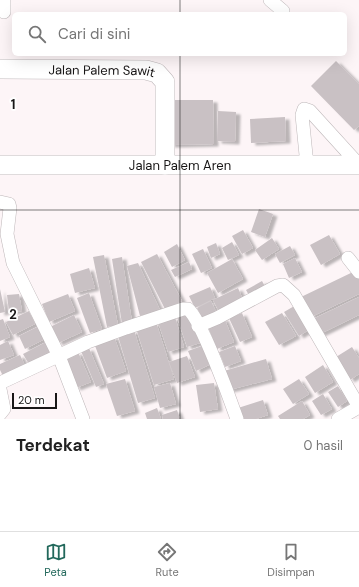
<!DOCTYPE html>
<html lang="id">
<head>
<meta charset="utf-8">
<style>
  body { margin:0; font-family:"DM Sans",sans-serif; background:#f6f6f6; color:#222 }
  .scale { position:absolute; left:12px; bottom:10px; width:45px; box-sizing:border-box; padding-left:4px; border:2px solid #181616; border-top:0; font-size:11px; line-height:14px; white-space:nowrap; color:#181616; -webkit-text-stroke:3px #fff; paint-order:stroke }
  .list { margin:0; padding:0; list-style:none }
  h2 { display:flex; justify-content:space-between; align-items:center; height:52px; margin:0; padding:0 16px; font-size:17px }
  h2 small { font-size:13px; font-weight:400; color:#767676 }
  .icon { flex:none; width:22px; height:22px; fill:none; stroke:currentColor; stroke-width:2; stroke-linecap:round; stroke-linejoin:round }
  .map { position:relative; flex:none; width:359px; height:419px; overflow:hidden }
  .search { position:absolute; background:#fff; box-shadow:0 4px 16px #0002; left:12px; right:12px; top:12px; height:44px; display:flex; align-items:center; gap:10px; box-sizing:border-box; padding:0 14px; border-radius:6px; color:#767676; font-size:15px }
  .sheet { height:112px; background:#fff }
  nav { display:flex; justify-content:space-around; align-items:center; box-sizing:border-box; height:56px; border-top:1px solid #e0e0e0; background:#fff; font-size:11px; color:#767676 }
  nav a { display:grid; justify-items:center; gap:2px }
  nav .on { color:#22685b }
  .map>svg:first-child { display:block }
  .building { fill:#c9c1c4; filter:url(#shadow) }
  .lines { fill:none; stroke-linecap:round; stroke-linejoin:round }
  .street-casing { stroke:#beb7b9; stroke-width:14 }
  .secondary-casing { stroke:#beb7b9; stroke-width:20 }
  .street { stroke:#fff; stroke-width:13 }
  .secondary { stroke:#fff; stroke-width:19 }
  .grid { fill:none; stroke:#181616; stroke-width:1; stroke-opacity:0.55 }
  .labels { text-anchor:middle; dominant-baseline:central; stroke-width:3.5; stroke-linejoin:round; paint-order:stroke }
  .street-label { font-size:13px; fill:#181616; stroke:#fff }
  .grid-label { font-size:13px; text-anchor:middle; font-weight:bold; fill:#181616; stroke:#fff; stroke-width:3.5; stroke-linejoin:round; paint-order:stroke }
</style>
</head>
<body>
<div class="map">
<svg width="359" height="419" viewBox="0 0 359 419">
  <defs>
    <filter id="shadow"><feDropShadow dx="4.5" dy="2.5" stdDeviation="1" flood-color="#0004"/></filter>
  </defs>
  <rect width="100%" height="100%" fill="#fdf5f7"/>
  <path class="building" d="M 336,61 L 359,84 L 359,126 L 354,130 L 311,86 Z
    M 170,100 L 213,100 L 214,144 L 170,145 Z
    M 218,111 L 236,112 L 235,142 L 217,141 Z
    M 285,117 L 286,141 L 251,143 L 250,119 Z
    M 259,209 L 273,214 L 265,237 L 251,232 Z
    M 243,230 L 253,248 L 242,254 L 232,236 Z
    M 329,235 L 340,254 L 321,265 L 310,245 Z
    M 272,238 L 279,249 L 262,260 L 255,250 Z
    M 232,242 L 239,255 L 228,260 L 222,248 Z
    M 216,243 L 220,254 L 211,258 L 207,247 Z
    M 177,244 L 185,260 L 172,267 L 164,252 Z
    M 290,246 L 295,255 L 280,263 L 275,254 Z
    M 203,249 L 212,268 L 201,273 L 192,254 Z
    M 157,254 L 182,301 L 165,309 L 141,262 Z
    M 104,255 L 118,325 L 107,327 L 93,257 Z
    M 122,257 L 132,322 L 122,324 L 112,259 Z
    M 295,258 L 302,272 L 289,278 L 283,264 Z
    M 232,259 L 243,279 L 218,293 L 207,273 Z
    M 189,262 L 192,269 L 175,277 L 171,270 Z
    M 138,263 L 160,310 L 140,316 L 127,266 Z
    M 89,268 L 95,288 L 75,293 L 70,274 Z
    M 355,271 L 359,279 L 359,294 L 311,317 L 301,297 Z
    M 262,281 L 267,290 L 251,299 L 246,290 Z
    M 210,287 L 215,298 L 195,308 L 189,296 Z
    M 238,288 L 244,302 L 220,314 L 213,300 Z
    M 0,289 L 5,312 L 0,313 Z
    M 89,293 L 102,329 L 90,333 L 77,298 Z
    M 19,294 L 22,311 L 9,312 L 7,295 Z
    M 68,294 L 75,311 L 49,322 L 42,304 Z
    M 359,297 L 359,315 L 320,334 L 313,319 Z
    M 211,301 L 218,316 L 204,322 L 197,308 Z
    M 296,305 L 310,329 L 299,336 L 284,312 Z
    M 29,311 L 35,324 L 13,335 L 6,322 Z
    M 190,312 L 200,343 L 187,347 L 177,317 Z
    M 242,313 L 252,337 L 240,342 L 229,318 Z
    M 282,313 L 296,336 L 279,345 L 265,322 Z
    M 74,315 L 82,332 L 58,343 L 50,327 Z
    M 175,317 L 184,347 L 168,352 L 158,322 Z
    M 224,318 L 234,342 L 217,349 L 207,325 Z
    M 3,319 L 10,337 L 0,341 L 0,320 Z
    M 156,322 L 174,379 L 154,385 L 136,328 Z
    M 39,326 L 45,339 L 25,349 L 19,336 Z
    M 134,330 L 155,398 L 138,403 L 118,336 Z
    M 114,336 L 126,371 L 107,378 L 94,343 Z
    M 8,341 L 14,355 L 0,360 L 0,345 Z
    M 46,342 L 53,354 L 30,366 L 23,354 Z
    M 202,346 L 209,365 L 196,371 L 188,351 Z
    M 235,346 L 241,361 L 225,367 L 219,352 Z
    M 352,347 L 359,358 L 359,374 L 350,380 L 336,357 Z
    M 89,348 L 104,384 L 96,387 L 81,351 Z
    M 78,352 L 91,382 L 76,388 L 63,358 Z
    M 20,355 L 26,368 L 4,378 L 0,370 L 0,364 Z
    M 187,356 L 195,377 L 177,383 L 169,362 Z
    M 266,359 L 272,379 L 229,390 L 224,371 Z
    M 323,365 L 333,382 L 315,393 L 305,377 Z
    M 125,379 L 135,411 L 117,416 L 106,384 Z
    M 299,379 L 309,394 L 293,404 L 283,389 Z
    M 170,383 L 176,404 L 160,408 L 154,387 Z
    M 214,383 L 218,409 L 200,412 L 196,385 Z
    M 338,386 L 347,401 L 338,407 L 328,392 Z
    M 323,394 L 332,409 L 321,415 L 312,401 Z
    M 263,400 L 268,415 L 256,419 L 241,419 L 238,408 Z
    M 302,401 L 310,415 L 303,419 L 280,419 L 278,416 Z
    M 157,408 L 161,419 L 147,419 L 145,413 Z
    M 177,410 L 180,419 L 163,419 L 162,415 Z"/>
  <g class="lines">
    <defs>
      <path id="street" d="M 4,0 L 4,12
        M 270,0 L 283,11
        M 307,165 L 302,115 L 304,109 L 310,111 L 359,165
        M 0,202 L 9,204 L 10,208 L 7,234 L 13,263 L 59,356 L 83,419
        M 348,258 L 359,272
        M 198,326 L 217,318 L 277,286 L 283,285 L 294,295 L 359,407
        M 0,383 L 88,342 L 126,328 L 183,309 L 188,309 C 201,319 230,399 237,419
        M 0,389 L 4,409 L 0,414
        M 338,419 L 359,407"/>
      <g id="secondary">
        <path id="s1" d="M 0,69 L 146,70 L 157,73 L 165,82 L 165,165"/>
        <path id="s2" d="M 0,165 L 359,165"/>
      </g>
    </defs>
    <use href="#street" class="street-casing"/>
    <use href="#secondary" class="secondary-casing"/>
    <use href="#street" class="street"/>
    <use href="#secondary" class="secondary"/>
  </g>
  <path class="grid" d="M 180,0 L 180,14M 180,54 L 180,419M 0,210 L 359,210"/>
  <g class="labels">
    <g class="street-label">
      <text stroke="none"><textPath href="#s1" startOffset="102">Jalan Palem Sawit</textPath></text>
      <text stroke="none"><textPath href="#s2" startOffset="180">Jalan Palem Aren</textPath></text>
    </g>
  </g>
  <g class="grid-label">
    <text x="13" y="109">1</text>
    <text x="13" y="319">2</text>
  </g>
</svg>
<div class="scale">20 m</div>
<div class="search"><svg class="icon" aria-label="search" viewBox="0 0 24 24"><circle cx="10" cy="10" r="6"/><path d="M15 15l6 6"/></svg>Cari di sini</div>
</div>
<section class="sheet">
<h2>Terdekat<small>0 hasil</small></h2>
<ul class="list">
</ul>
</section>
<nav>
<a class="on"><svg class="icon" aria-label="map" viewBox="0 0 24 24"><path d="M3 6l6-2 6 2 6-2v14l-6 2-6-2-6 2zM9 4v14M15 6v14"/></svg>Peta</a>
<a><svg class="icon" aria-label="directions" viewBox="0 0 24 24"><path d="M12 3l9 9-9 9-9-9zM9 14v-3h6M13 9l2 2-2 2"/></svg>Rute</a>
<a><svg class="icon" aria-label="saved" viewBox="0 0 24 24"><path d="M7 4h10v16l-5-4-5 4z"/></svg>Disimpan</a>
</nav>
</body>
</html>
